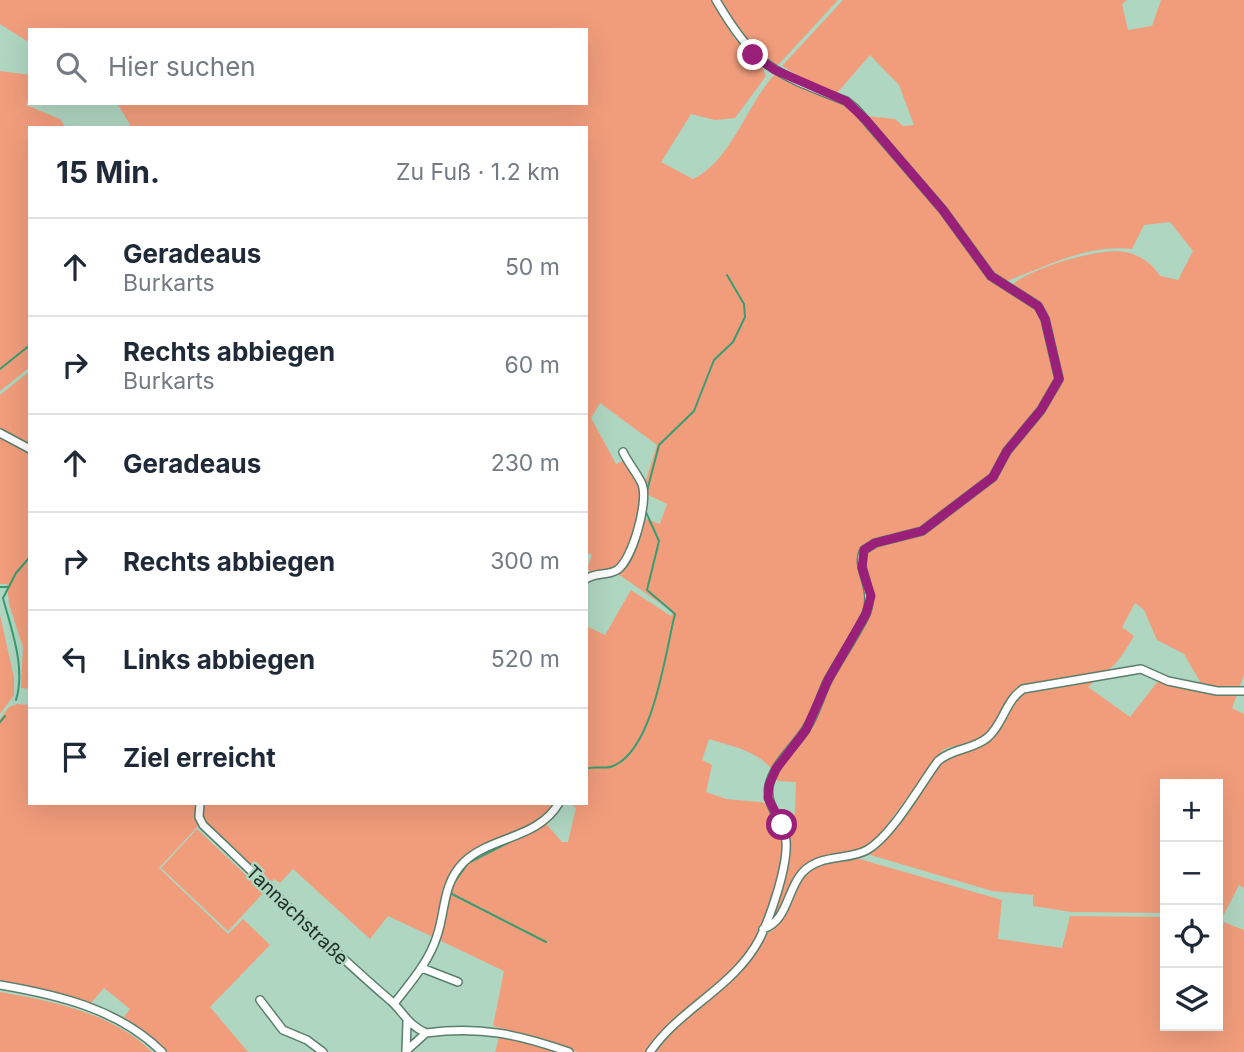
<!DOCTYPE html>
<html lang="de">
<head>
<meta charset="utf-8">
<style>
  body { margin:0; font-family:Inter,sans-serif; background:#f6f6f7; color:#1f2937 }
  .controls { position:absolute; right:21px; bottom:21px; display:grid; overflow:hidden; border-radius:0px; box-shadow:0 7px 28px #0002 }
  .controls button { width:63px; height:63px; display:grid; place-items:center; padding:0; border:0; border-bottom:2px solid #e0e1e3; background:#fff; color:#1f2937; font:35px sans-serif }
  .stop { position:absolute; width:21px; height:21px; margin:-16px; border:5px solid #991f78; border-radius:50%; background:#fff }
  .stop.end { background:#991f78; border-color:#fff; box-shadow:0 2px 7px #0008 }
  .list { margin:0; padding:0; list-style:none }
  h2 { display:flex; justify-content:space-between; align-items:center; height:91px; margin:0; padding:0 28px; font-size:30px }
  h2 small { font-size:23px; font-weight:400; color:#747a83 }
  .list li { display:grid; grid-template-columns:46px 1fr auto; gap:21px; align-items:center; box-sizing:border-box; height:98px; padding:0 28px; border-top:2px solid #e0e1e3 }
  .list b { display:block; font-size:26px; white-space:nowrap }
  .list p { margin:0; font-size:23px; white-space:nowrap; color:#747a83 }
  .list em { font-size:23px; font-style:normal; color:#747a83 }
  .icon { flex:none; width:38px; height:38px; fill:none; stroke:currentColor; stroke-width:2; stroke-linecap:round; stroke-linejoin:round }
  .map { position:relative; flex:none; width:1244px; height:1052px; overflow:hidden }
  .search { position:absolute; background:#fff; box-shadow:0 7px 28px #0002; left:28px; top:28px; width:560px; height:77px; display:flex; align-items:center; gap:18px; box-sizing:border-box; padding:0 24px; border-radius:0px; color:#747a83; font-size:26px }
  .panel { position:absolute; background:#fff; box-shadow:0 7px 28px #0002; left:28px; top:126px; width:560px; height:679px; border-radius:0px }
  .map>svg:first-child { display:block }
  .green { fill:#f19d7c; fill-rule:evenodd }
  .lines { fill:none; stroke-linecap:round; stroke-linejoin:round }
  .stream { stroke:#389d72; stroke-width:2 }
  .minor-casing { stroke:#5a7f6c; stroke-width:10 }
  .minor { stroke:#fff; stroke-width:7 }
  .route { stroke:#991f78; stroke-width:9 }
  .labels { text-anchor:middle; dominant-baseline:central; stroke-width:5; stroke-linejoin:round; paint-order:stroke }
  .street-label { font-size:19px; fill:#213129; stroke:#afd6c1 }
</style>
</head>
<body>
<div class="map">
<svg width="1244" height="1052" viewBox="0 0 1244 1052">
  <rect width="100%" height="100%" fill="#afd6c1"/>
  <path class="green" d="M 0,0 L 713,0 L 734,38 L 761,65 L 766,76 L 735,118 L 715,120 L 691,114 L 661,162 L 693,179 C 732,160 746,105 775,74 L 845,104 L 863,120 L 941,211 L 989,278 L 1036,307 L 1042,320 L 1056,375 L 1060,377 L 1044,311 L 1031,297 L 1013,287 L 1014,283 C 1035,267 1105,245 1130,253 C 1144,258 1152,264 1160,276 L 1178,280 L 1193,251 L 1170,222 L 1144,225 L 1132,249 C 1086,244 1046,267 1004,282 L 999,280 L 945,208 L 866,116 L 895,119 L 903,126 L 914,125 L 899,85 L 870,55 L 837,93 L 814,85 L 782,66 L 843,0 L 1127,0 L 1122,4 L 1128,30 L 1152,26 L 1161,0 L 1244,0 L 1244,675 L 1238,691 L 1202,685 L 1184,654 L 1157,640 L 1144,610 L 1135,603 L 1122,627 L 1134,636 C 1110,677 1104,678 1056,682 C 1046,683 1034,682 1024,687 C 1004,696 1002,719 989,734 C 977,747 957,742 943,750 L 874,842 L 856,853 L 830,855 L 829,860 L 856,858 L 1002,900 L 998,939 L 1062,948 L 1070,916 L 1165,917 L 1165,1026 L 1218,1026 L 1218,920 L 1244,930 L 1244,1052 L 653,1052 L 669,1033 L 737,973 L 767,933 L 774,930 L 763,921 C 742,981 681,1002 646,1052 L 578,1052 L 493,1026 L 504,971 L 439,940 C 445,907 447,878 475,857 L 546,824 L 562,842 L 568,842 L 576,808 L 569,803 L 586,803 L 586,626 L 605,635 L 631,590 L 671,616 L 673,612 L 618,574 L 628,560 L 643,518 L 660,524 L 667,504 L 646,494 L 645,483 L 657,445 L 600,403 L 591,418 L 616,464 L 623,461 C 629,469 640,480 642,489 C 645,503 629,558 618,566 C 610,572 600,571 591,573 L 587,568 L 592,555 L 586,552 L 586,128 L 132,128 L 117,103 L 586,103 L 586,30 L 30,30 L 30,43 L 0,24 ZM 999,462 L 1002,469 L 995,479 L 923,534 L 875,546 L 866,552 L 865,567 L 873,596 L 869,615 L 831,681 L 808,732 L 775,776 L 778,781 L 796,782 L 795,813 L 786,825 L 784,838 L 768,803 L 726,799 L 706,792 L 712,765 L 702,760 L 709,739 C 731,746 758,751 772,770 L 810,719 L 817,697 L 867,604 L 867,586 L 858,558 L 860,549 L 920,528 L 978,487 Z
    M 719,0 L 838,0 L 779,64 L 773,67 L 755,53 Z
    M 0,71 L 30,75 L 30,96 L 26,105 L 60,119 L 66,128 L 30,128 L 30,367 L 0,391 Z
    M 30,371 L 30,447 L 0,430 L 0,395 Z
    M 0,435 L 30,451 L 30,689 L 21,688 L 23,647 L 9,604 L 7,584 L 0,584 Z
    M 0,615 L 14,678 L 14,695 L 0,714 Z
    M 1095,681 L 1088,687 L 1130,717 L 1158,681 L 1237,695 L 1232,708 L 1244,714 L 1244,888 L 1239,885 L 1223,916 L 1218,916 L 1218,784 L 1165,784 L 1165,913 L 1071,912 L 1033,906 L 1033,895 L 992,891 L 867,854 L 879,845 L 940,763 L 950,754 L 984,743 L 1017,696 L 1032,689 Z
    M 17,704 L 30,705 L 30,803 L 197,803 L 198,826 L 159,868 L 228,934 L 243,919 L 270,945 L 210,1007 L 248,1052 L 167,1052 L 124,1017 L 130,1009 L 104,988 L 91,1003 L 0,982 L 0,719 L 9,707 Z
    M 202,803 L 556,803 L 541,820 L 474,853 L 453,872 L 442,890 L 435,938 L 388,916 L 370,939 L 293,869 L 280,883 L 274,879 L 270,884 L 204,822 L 201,816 Z
    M 197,829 L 264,892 L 228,931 L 161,868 Z
    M 0,992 C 52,1001 113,1013 152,1052 L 0,1052 Z
    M 500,1034 L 562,1052 L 495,1052 Z"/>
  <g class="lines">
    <path class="stream" d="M 0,369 L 30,345
      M 647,491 L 659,445 L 694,411 L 714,360 L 733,342 L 745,317 L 744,304 L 727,275
      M 0,587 L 9,587
      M 16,700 C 26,667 11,629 3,598 L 16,573 L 30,557
      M 0,722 L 5,716
      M 586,769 C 594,765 605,770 613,766 C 654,749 665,653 675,614 L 647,590 L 659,541 L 645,510
      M 454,883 L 468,863 L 516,839
      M 450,893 L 546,942"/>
    <defs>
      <path id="minor" d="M 0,433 L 30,449
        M 586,579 C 596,572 607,576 617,570 C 632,561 649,501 642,484 C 637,473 628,463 623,452
        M 200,803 L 199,817 L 203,825 C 266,884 325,945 391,1001 C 404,1013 408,1025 426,1033
        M 763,929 C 787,922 787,890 802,873 C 820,853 847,861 867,850 C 892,836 920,785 938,761 C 953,748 972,750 987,738 C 1003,725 1005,701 1023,689 L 1141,669 L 1168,681 L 1217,691 L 1244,691
        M 422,968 L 458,982
        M 0,985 C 58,995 119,1009 162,1052
        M 260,1000 L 283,1030 L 307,1040 L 323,1052
        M 394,1004 C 410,983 429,962 437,936 C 446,910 442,884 464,862 C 491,836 538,839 559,803
        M 426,1033 C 481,1026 517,1034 569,1052
        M 406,1051 L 426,1033
        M 406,1052 L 407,1022
        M 650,1052 C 680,1008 735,987 760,938 C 771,915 788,866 786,841 C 784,821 765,806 769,786 C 774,763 794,748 806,729 C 816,714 820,696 828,680 C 840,658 854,638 865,616 C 878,589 854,569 864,550 L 875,543 L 922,531 L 993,477 L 1007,451 L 1041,410 L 1059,379 L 1045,319 L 1038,306 L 991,276 L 943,210 L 856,109 L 846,101 C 776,74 755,67 716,0"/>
    </defs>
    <use href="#minor" class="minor-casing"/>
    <use href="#minor" class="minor"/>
  </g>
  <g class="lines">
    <path class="route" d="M 753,55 L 775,70 L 846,101 L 866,120 L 943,210 L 991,276 L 1038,306 L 1045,319 L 1059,379 L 1041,410 L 1007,451 L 993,477 L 922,531 L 875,543 L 864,550 L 862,568 L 871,596 L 866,614 L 828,680 L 806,730 L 776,769 L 769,785 L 768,798 L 782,825"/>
  </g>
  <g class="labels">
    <g class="street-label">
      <text transform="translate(297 915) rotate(44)">Tannachstraße</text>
    </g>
  </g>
</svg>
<div class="controls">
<button>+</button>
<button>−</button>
<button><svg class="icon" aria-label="locate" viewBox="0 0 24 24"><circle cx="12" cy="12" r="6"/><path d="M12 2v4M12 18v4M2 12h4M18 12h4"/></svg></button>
<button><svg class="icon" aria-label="layers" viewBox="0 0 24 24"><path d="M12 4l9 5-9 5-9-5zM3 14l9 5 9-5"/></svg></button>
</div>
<div class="stop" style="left:782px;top:825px"></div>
<div class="stop end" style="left:753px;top:55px"></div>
<div class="search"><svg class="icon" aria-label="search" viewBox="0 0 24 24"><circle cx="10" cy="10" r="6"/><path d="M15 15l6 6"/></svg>Hier suchen</div>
<section class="panel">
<h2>15 Min.<small>Zu Fuß · 1.2 km</small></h2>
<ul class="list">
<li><svg class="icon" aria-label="ahead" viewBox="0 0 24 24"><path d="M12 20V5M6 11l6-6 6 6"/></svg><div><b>Geradeaus</b><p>Burkarts</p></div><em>50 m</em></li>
<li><svg class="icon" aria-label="right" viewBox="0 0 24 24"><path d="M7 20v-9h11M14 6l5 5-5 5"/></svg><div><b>Rechts abbiegen</b><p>Burkarts</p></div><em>60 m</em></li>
<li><svg class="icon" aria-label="ahead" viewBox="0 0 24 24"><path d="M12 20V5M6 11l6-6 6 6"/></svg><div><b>Geradeaus</b></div><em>230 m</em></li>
<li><svg class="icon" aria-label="right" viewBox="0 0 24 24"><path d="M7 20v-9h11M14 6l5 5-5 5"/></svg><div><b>Rechts abbiegen</b></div><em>300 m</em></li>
<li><svg class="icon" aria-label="left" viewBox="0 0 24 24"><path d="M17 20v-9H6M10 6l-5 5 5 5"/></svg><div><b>Links abbiegen</b></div><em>520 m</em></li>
<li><svg class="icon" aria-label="arrive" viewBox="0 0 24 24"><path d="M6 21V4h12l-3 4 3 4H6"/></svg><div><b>Ziel erreicht</b></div></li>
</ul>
</section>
</div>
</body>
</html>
